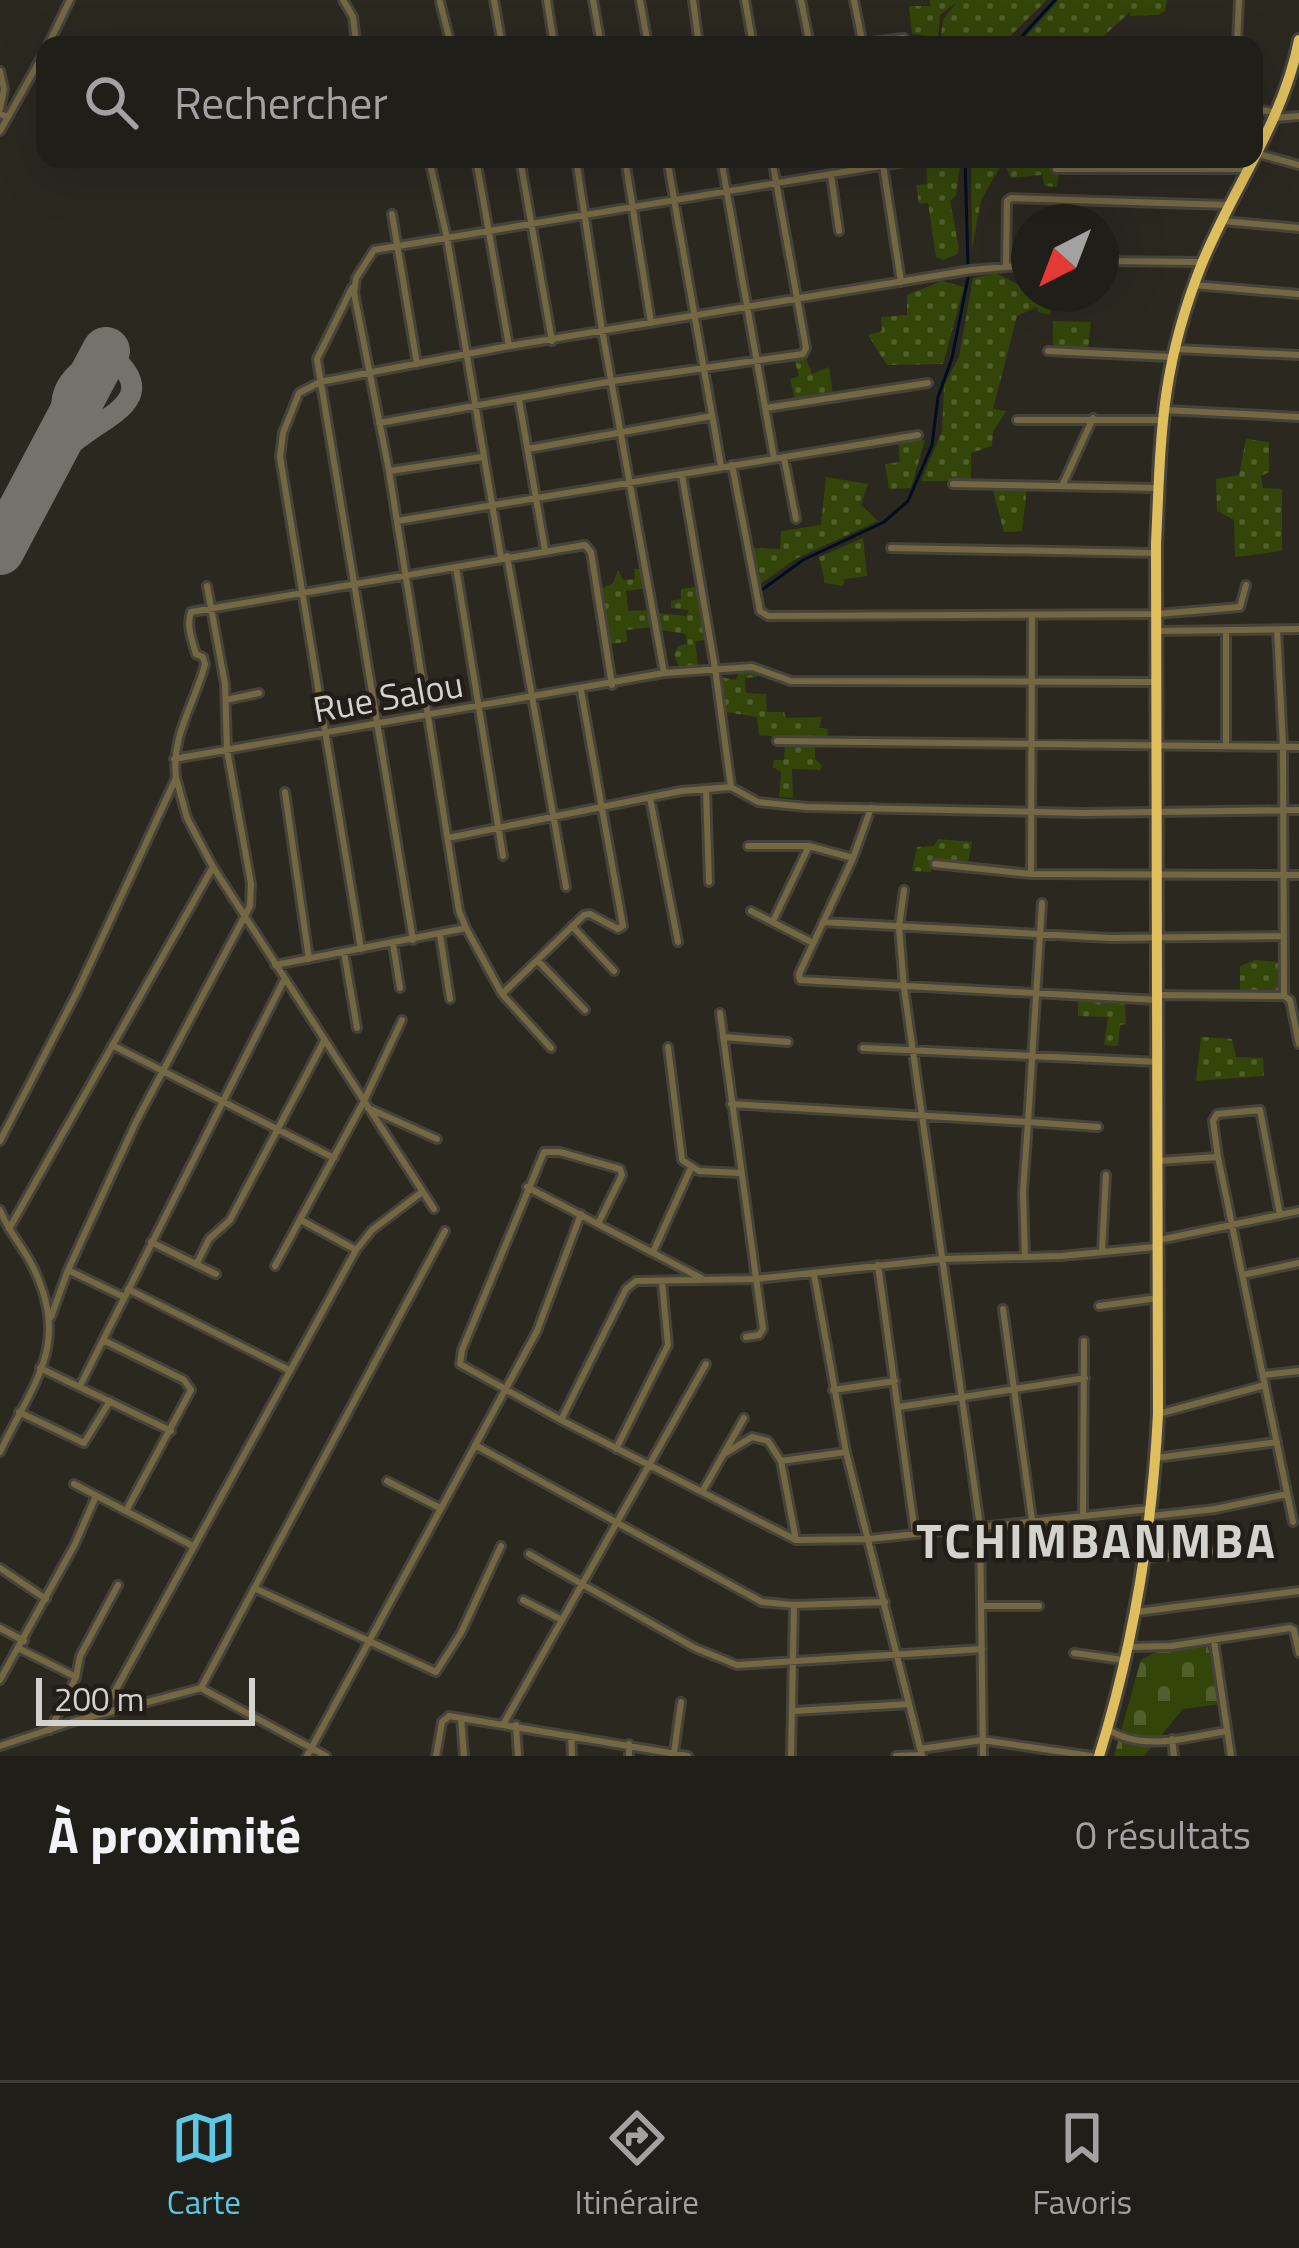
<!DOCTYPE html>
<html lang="fr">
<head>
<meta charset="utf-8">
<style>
  body { margin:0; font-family:"Titillium Web",sans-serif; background:#282721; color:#f1f3f6 }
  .compass { position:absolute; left:1011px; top:204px; width:108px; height:108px; border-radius:50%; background:#201e18; box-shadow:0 12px 48px #0002; rotate:222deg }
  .scale { position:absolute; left:36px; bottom:30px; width:219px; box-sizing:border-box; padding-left:12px; border:6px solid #d4d2cd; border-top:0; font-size:33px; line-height:42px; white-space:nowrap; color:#d4d2cd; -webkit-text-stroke:9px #221e17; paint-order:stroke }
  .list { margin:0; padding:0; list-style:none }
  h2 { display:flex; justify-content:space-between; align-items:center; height:156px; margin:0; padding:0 48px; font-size:51px }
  h2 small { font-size:39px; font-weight:400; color:#a2a2a2 }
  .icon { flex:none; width:66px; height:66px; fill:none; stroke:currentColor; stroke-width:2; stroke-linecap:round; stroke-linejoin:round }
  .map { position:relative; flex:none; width:1299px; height:1756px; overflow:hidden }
  .search { position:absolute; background:#201e18; box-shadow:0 12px 48px #0002; left:36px; right:36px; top:36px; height:132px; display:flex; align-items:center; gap:30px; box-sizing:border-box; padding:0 42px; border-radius:24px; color:#a2a2a2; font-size:45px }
  .sheet { height:324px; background:#201e18 }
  nav { display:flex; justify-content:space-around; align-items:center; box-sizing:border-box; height:168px; border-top:3px solid #3d3c37; background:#201e18; font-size:33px; color:#a2a2a2 }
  nav a { display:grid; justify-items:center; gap:6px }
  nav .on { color:#5bc8e6 }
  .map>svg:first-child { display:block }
  .grass { fill:url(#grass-dots) }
  .cemetery { fill:url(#cemetery-stones) }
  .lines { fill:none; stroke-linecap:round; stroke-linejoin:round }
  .stream { stroke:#000e22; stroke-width:3 }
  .taxiway { stroke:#75726c; stroke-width:21 }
  .runway { stroke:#75726c; stroke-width:48 }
  .street-casing { stroke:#46433c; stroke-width:12 }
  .highway-casing { stroke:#46433c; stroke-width:16 }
  .street { stroke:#746843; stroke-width:6 }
  .highway { stroke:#dfbf5d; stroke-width:10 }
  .labels { text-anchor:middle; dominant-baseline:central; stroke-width:9; stroke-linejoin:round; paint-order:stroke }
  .street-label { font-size:36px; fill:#d4d2cd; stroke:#221e17 }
  .district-label { font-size:48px; font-weight:bold; letter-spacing:3px; fill:#d4d2cd; stroke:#221e17 }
</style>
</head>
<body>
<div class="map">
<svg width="1299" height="1756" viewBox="0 0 1299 1756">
  <defs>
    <pattern id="grass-dots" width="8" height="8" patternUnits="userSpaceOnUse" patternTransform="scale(3)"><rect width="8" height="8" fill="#34450a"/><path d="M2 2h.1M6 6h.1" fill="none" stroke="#505f2c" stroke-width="1.8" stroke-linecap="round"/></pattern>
    <pattern id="cemetery-stones" width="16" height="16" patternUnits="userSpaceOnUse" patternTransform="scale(3)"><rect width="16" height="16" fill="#34450a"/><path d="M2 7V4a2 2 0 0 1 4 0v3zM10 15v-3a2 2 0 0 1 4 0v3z" fill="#505f2c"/></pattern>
  </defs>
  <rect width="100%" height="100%" fill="#2b2820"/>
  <path class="grass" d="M 930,0 L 1047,0 L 1001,45 L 925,45 L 926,39 L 938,39 L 940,43 L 943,20 L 956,3 L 940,15 L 938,37 L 912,34 L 909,6 L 930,6 Z
    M 1059,0 L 1167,0 L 1165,11 L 1158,15 L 1130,16 L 1130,12 L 1094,45 L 1018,45 Z
    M 912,159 L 961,159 L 956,196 L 950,201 L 959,248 L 957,254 L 943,260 L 936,257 L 928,203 L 919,204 L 916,185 L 927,184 L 926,160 Z
    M 971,159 L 1024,159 L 1032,165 L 1056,161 L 1055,172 L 1059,172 L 1057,187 L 1044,186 L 1042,175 L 1011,178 L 1003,162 L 981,200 L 972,250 Z
    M 996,273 L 1021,286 L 1030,298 L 1029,294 L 1052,294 L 1050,315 L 1038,312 L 1037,307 L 1017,316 L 993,409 L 1006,411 L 993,432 L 992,446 L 971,453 L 971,481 L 921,481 L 942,431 L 944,385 L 959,357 L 973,278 Z
    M 942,281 L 964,287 L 943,364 L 887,365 L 868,335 L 882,331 L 881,317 L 907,315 L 907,295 Z
    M 1053,321 L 1091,322 L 1088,350 L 1053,349 Z
    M 805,356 L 812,374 L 829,367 L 833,395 L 795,399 L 790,379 L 799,376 L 794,359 Z
    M 1246,439 L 1269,442 L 1269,472 L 1261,476 L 1263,488 L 1282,489 L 1282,551 L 1235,557 L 1234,520 L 1217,511 L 1216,479 L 1239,475 Z
    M 898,440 L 925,440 L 911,488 L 889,489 L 885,464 L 900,462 Z
    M 826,477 L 868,484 L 861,505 L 878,521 L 797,558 L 760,584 L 752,548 L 780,549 L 781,531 L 821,525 Z
    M 992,487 L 1027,488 L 1022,531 L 1004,532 Z
    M 863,538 L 867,576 L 844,579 L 843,586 L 825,583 L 819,557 Z
    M 634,569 L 646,569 L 649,588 L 626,591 L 628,611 L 651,610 L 652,627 L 626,630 L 627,642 L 608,644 L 598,590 L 613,583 L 618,571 L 623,580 L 635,579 Z
    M 700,586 L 709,640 L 695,641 L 698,665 L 679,667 L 674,655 L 678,646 L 687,644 L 686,634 L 661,630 L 658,613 L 686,616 L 689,610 L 671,608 L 671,601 L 681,599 L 681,589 Z
    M 740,669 L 757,671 L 757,677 L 745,678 L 746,693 L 766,694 L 767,712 L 784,712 L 786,718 L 822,717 L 819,728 L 828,729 L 827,742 L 759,735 L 757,717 L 726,712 L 720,677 L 736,680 Z
    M 785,743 L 815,744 L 815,759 L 822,766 L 820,770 L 792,769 L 793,798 L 779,797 L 781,772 L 773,767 L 774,760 L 784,760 Z
    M 938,839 L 972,842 L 968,863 L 935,861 L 931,872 L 912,871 L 917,847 L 934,846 Z
    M 1256,960 L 1279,962 L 1280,993 L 1240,991 L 1240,966 Z
    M 1078,998 L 1125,1002 L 1126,1024 L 1120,1025 L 1118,1046 L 1104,1045 L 1108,1017 L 1078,1016 Z
    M 1201,1037 L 1232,1039 L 1236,1057 L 1263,1058 L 1264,1076 L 1196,1081 Z"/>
  <path class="cemetery" d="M 1208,1647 L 1221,1704 L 1183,1709 L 1144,1756 L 1114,1756 L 1141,1660 L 1158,1651 Z"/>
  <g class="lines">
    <path class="stream" d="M 1014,45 L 1055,0
      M 965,159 L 968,266
      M 763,589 L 803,560 L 884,522 L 908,501 L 932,445 L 938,397 L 952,358 L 968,278"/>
    <path class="taxiway" d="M 48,461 C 66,448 83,434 102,422 C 141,398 141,380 106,351 C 78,371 51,388 66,426"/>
    <path class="runway" d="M 0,551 L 106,351"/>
    <defs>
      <path id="street" d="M 343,0 L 353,17 L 356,42
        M 494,0 L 502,45
        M 547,0 L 554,45
        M 593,0 L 601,45
        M 640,0 L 648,45
        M 693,0 L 699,45
        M 745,0 L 753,45
        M 801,0 L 810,45
        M 854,0 L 862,41
        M 440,2 L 451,45
        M 1127,42 L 1237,44
        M 1237,44 L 1239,0
        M 48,45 L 70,0
        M 847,45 L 904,38
        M 0,71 L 4,89 L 0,109
        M 1254,109 L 1274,112
        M 0,114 L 8,117 L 0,131
        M 8,117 L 45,51
        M 1275,118 L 1299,116
        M 1259,154 L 1299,165
        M 429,159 L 447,238 L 501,557
        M 476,159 L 509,346
        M 520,159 L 552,341
        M 576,159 L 602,330 L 664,673
        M 625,159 L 651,323
        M 667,159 L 721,466
        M 721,159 L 774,458
        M 882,159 L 901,282
        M 1056,169 L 1247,169
        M 831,175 L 839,231
        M 392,214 L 417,364
        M 1223,221 L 1299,228
        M 1101,261 L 1199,262
        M 1006,266 L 1007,201 L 1011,198 L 1227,205
        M 1194,285 L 1299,294
        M 352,288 L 317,359 L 413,940
        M 1177,349 L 1299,355
        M 1048,351 L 1171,357
        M 519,400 L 545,550
        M 766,408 L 928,383
        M 1165,410 L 1299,417
        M 1017,420 L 1160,420
        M 379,423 L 613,381 L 803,354 L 806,348 L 772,159
        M 528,449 L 712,416
        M 784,458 L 796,519
        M 732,465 L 760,611 L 768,616 L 1157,614 L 1240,607 L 1246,585
        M 390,471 L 482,457
        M 682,475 L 715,668 L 731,787
        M 953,484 L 1157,488
        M 1062,486 L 1093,418
        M 397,521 L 918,435
        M 891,548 L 1156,553
        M 507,556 L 566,887
        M 456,567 L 503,856
        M 1277,630 L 1283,746 L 1284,996 L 1290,1000 L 1299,1044
        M 1157,631 L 1299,629
        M 1226,631 L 1226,746
        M 226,700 L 259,693
        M 777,741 L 1299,747
        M 174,759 L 664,673 L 752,667 L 791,681 L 1156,682
        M 177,781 L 187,818 L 213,867 L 434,1209
        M 706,790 L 709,882
        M 285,792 L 309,959
        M 650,798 L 678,942
        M 871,808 L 853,858 L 799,974 L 800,980 L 1158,1000
        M 448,838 L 681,791 L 731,787 L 758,802 L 807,807 L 1083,813 L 1299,810
        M 748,846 L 809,846 L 853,858
        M 935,864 L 1031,874 L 1299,875
        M 1031,874 L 1032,616
        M 904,890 L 899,927 L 904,988 L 980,1526 L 983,1756
        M 1042,903 L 1028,1122 L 1098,1127
        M 751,911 L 813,943
        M 773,921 L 809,846
        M 823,922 L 1110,938 L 1284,936
        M 572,926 L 614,971
        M 466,928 L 502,994 L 551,1048
        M 440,935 L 450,999
        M 393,944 L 400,988
        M 361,949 L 280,457 L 283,433 L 299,393 L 320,382 L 509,346 L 971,270 L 1029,265
        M 344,952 L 357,1028
        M 538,961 L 585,1010
        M 275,965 L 466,928 L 459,911 L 389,471 L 354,293 L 356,278 L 374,250 L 910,161
        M 502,994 L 584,915 L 590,914 L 618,929 L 623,926 L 581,691
        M 1157,995 L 1284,996
        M 720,1013 L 763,1329 L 759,1335 L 746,1337
        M 723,1037 L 788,1042
        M 112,1045 L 334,1158
        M 668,1047 L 682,1160 L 699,1171 L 740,1173
        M 863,1048 L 1159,1062
        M 731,1104 L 1028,1122 L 1023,1192 L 1025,1257
        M 368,1108 L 437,1139
        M 0,1141 L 77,992 L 176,778 C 171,734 195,704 205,664 L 203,657 L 196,654 C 192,640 186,626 191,612 L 585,545 L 591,552 L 612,685
        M 1158,1161 L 1218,1157
        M 527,1187 L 701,1278
        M 0,1210 C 8,1231 23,1247 33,1267 C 71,1345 34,1381 0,1452
        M 1280,1215 L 1260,1110 L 1217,1114 L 1213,1121 L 1218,1157 L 1293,1522
        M 301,1220 L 356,1250
        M 599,1222 L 622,1175 L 620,1169 L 560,1152 L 544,1152 L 462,1350 L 460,1364 L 561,1420 L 796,1540 L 869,1539 L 1149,1509
        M 9,1229 L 213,867
        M 1159,1240 L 1299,1211
        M 151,1242 L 216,1274
        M 1102,1251 L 1106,1175
        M 653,1252 L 691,1168
        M 197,1263 L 209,1239 L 230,1220 L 324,1041
        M 878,1265 L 915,1534
        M 275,1266 L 363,1103 L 402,1020
        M 68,1270 L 124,1297
        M 814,1274 L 846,1452 L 922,1756
        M 1243,1275 L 1299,1263
        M 128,1289 L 289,1370
        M 1099,1306 L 1158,1298
        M 1003,1309 L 1032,1520
        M 51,1317 L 68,1270 L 136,1122 L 250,906 L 251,884 L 227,750 L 225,684 L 207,586
        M 103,1340 L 184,1380 L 191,1390 L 126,1511
        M 40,1368 L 171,1431
        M 1263,1375 L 1299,1371
        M 81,1384 L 284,980
        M 833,1390 L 895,1381
        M 899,1407 L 1085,1378
        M 19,1412 L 84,1443 L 110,1401
        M 1158,1414 L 1265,1385
        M 561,1420 L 626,1289 L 636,1281 L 756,1279 L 942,1259 L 1061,1256 L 1155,1247
        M 475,1445 L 762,1602 L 794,1605 L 885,1602
        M 616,1449 L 668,1345 L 662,1282
        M 724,1454 L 752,1437 L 768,1441 L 781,1461 L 796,1540
        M 1156,1458 L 1277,1442
        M 781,1461 L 846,1452
        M 387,1481 L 440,1508
        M 74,1484 L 193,1546
        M 702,1492 L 744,1418
        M 1083,1514 L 1084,1341
        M 1152,1516 L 1215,1509 L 1287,1494
        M 529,1554 L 695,1648 L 737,1665 L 982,1649
        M 1146,1558 L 1235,1549
        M 0,1568 L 46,1599
        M 254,1588 L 436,1672 L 461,1633 L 501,1546
        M 523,1600 L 562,1620
        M 983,1606 L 1039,1606
        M 1137,1612 L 1299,1591
        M 0,1628 L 24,1641
        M 1214,1641 L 1231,1756
        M 1129,1647 L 1171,1646 L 1290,1628 L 1294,1630 L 1299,1653
        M 20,1649 L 76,1677
        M 1074,1653 L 1123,1660
        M 0,1680 L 75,1544 L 96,1496
        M 201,1688 L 326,1756
        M 794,1711 L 909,1704
        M 103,1713 L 356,1250 L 372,1230 L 422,1192
        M 461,1718 L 464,1756
        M 504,1723 L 706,1364
        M 516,1725 L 518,1756
        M 50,1730 L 76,1677 L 80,1656 L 118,1585
        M 1109,1730 C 1144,1752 1188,1737 1227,1731
        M 571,1736 L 572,1756
        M 1172,1739 L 1174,1756
        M 629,1744 L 629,1756
        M 0,1746 L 75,1721 L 201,1688 L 445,1231
        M 920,1749 L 982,1740 L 1091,1756
        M 674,1753 L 681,1702
        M 307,1756 L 537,1331 L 581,1214
        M 436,1756 L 442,1722 L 449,1716 L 688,1756
        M 791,1756 L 794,1605
        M 896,1756 L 922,1755"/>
      <path id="highway" d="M 1099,1756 C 1134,1644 1152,1532 1158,1414 L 1156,544 C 1161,436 1160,370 1201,266 C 1232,189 1283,123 1299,40"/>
    </defs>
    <use href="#street" class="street-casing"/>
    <use href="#highway" class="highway-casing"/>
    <use href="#street" class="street"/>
    <use href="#highway" class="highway"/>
  </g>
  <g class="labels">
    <g class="street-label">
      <text transform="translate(388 696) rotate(-10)">Rue Salou</text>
    </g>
    <g class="district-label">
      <text x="1097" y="1540">TCHIMBANMBA</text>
    </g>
  </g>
</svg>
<svg class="compass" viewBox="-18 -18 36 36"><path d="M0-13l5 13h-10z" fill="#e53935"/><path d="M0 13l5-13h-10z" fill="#a2a2a2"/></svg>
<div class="scale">200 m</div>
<div class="search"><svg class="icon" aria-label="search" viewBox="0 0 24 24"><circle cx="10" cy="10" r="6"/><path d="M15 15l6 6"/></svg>Rechercher</div>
</div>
<section class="sheet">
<h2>À proximité<small>0 résultats</small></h2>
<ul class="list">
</ul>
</section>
<nav>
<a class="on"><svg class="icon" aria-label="map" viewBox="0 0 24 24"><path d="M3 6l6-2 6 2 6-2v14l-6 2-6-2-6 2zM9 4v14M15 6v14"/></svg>Carte</a>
<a><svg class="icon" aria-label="directions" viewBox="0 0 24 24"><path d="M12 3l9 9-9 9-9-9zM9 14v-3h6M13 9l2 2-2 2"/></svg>Itinéraire</a>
<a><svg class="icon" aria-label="saved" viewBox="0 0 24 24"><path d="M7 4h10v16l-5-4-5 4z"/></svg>Favoris</a>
</nav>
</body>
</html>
